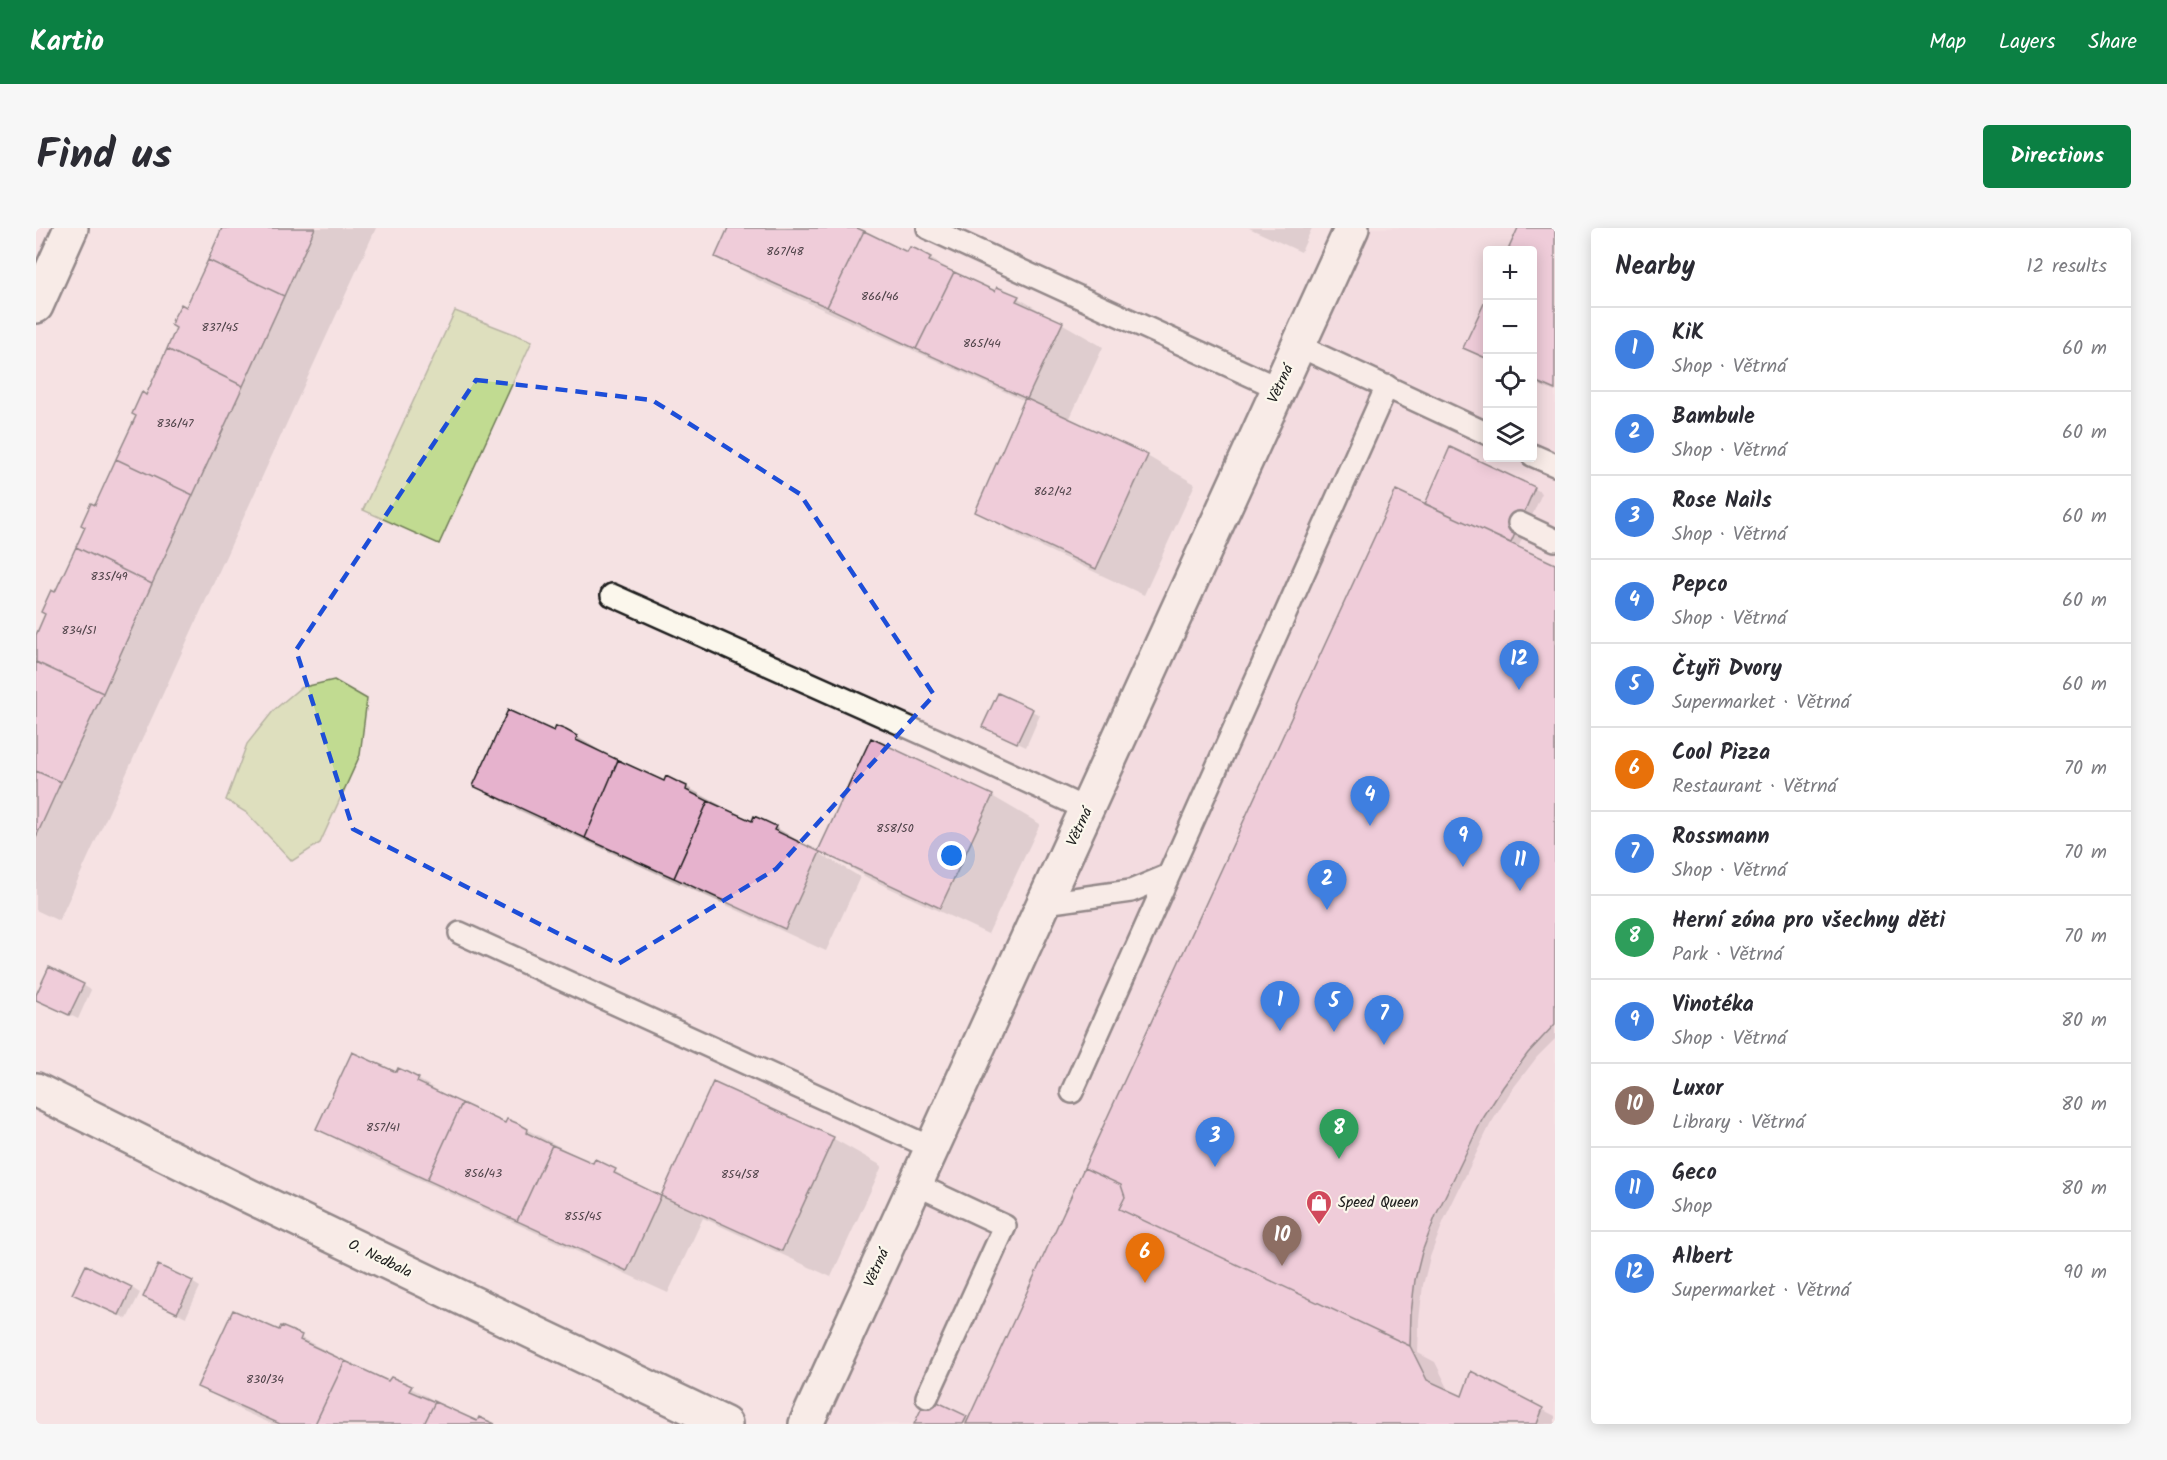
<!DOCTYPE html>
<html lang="en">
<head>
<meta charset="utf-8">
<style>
  body { margin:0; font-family:Kalam,sans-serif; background:#f7f7f7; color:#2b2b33 }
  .controls { position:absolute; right:18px; top:18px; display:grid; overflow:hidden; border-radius:6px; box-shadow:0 3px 15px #0003 }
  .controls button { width:54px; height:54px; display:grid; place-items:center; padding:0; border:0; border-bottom:2px solid #e1e1e2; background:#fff; color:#2b2b33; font:30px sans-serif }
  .you { position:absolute; left:916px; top:628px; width:21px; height:21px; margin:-15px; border:4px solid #fff; border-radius:50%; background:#1a73e8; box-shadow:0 0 0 9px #1a73e833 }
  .badge { display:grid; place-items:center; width:39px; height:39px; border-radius:50%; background:#0b8043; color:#fff; font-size:20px; font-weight:700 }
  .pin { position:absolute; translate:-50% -50px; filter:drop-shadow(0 2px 3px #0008) }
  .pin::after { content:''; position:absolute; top:32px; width:21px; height:18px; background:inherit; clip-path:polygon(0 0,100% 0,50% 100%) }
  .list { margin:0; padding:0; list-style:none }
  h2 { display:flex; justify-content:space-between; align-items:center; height:78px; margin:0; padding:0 24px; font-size:26px }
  h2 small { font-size:20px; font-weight:400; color:#7c7c81 }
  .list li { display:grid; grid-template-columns:39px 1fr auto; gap:18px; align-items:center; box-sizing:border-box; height:84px; padding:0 24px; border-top:2px solid #e1e1e2 }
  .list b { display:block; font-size:22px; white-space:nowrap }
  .list p { margin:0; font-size:20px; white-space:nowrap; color:#7c7c81 }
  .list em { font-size:20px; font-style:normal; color:#7c7c81 }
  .icon { flex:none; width:33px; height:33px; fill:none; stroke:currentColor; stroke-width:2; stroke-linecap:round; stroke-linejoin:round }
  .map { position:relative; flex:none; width:1519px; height:1196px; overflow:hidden; border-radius:6px }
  header { display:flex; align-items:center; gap:36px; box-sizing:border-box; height:84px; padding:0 30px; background:#0b8043; color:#fff }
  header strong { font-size:28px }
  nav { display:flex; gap:33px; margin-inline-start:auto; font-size:21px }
  .intro { display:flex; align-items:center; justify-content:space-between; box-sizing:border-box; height:144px; padding:0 36px }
  h1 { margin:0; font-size:42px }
  .button { padding:15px 27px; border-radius:6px; background:#0b8043; color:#fff; font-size:21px; font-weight:700 }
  main { display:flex; gap:36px; padding:0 36px }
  aside { flex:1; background:#fff; border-radius:6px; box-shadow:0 3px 15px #0003 }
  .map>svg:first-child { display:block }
  .built { fill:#f0d4dc; fill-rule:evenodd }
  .green { fill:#c1db91; stroke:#6e7c56; stroke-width:1.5 }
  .shadow { fill:#0003 }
  .building { fill:#e6b2cd; stroke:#1c1c1c; stroke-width:1.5 }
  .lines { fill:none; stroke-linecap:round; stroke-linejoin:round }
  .service-casing { stroke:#1c1c1c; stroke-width:26 }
  .minor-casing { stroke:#1c1c1c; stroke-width:38 }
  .tertiary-casing { stroke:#1c1c1c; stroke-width:38 }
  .service { stroke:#fbf7ec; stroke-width:21 }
  .minor { stroke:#fbf7ec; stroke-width:33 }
  .tertiary { stroke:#fbf7ec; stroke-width:33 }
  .marked { fill:none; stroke:#1d4ed8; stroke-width:4.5; stroke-dasharray:12 8; stroke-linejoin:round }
  .labels { text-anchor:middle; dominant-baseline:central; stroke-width:4.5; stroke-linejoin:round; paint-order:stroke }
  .number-label { font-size:12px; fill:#4e4248 }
  .street-label { font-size:15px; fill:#1c1c1c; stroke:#fbf7ec }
  .poi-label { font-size:15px; fill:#1c1c1c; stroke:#fbf7ec; text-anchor:start }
</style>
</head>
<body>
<header>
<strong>Kartio</strong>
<nav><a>Map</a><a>Layers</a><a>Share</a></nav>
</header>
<div class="intro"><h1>Find us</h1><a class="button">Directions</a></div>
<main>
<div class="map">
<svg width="1519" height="1196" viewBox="0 0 1519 1196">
  <rect width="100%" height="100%" fill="#f5e2e3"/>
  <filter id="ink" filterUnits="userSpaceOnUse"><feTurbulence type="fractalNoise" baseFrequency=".0167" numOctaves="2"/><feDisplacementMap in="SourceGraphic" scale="12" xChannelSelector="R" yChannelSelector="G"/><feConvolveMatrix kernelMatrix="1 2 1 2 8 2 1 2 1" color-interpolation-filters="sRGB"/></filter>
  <g filter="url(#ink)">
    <path class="built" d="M 1330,0 L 1519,0 L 1519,1196 L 789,1196 ZM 1452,22 L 1496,22 L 1496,230 L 1452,230 Z"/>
    <path class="green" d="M 419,83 L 496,113 L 403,316 L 327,282 Z
      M 298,452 L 331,471 L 324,527 L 284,615 L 256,633 L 211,585 L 190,572 L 211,516 L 238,482 L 264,460 Z"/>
    <path class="shadow" d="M 188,0 L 340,0 L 23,693 L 0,682 L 0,410 Z
      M 694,0 L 819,0 L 872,26 L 894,30 L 935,54 L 960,65 L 962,61 L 982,70 L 1067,119 L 1033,192 L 1111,228 L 1159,256 L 1108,367 L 988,311 L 941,283 L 989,173 L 722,52 L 681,28 Z
      M 1213,0 L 1276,0 L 1265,24 Z
      M 1484,0 L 1519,0 L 1519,164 L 1496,154 L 1496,22 L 1473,22 Z
      M 1498,260 L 1506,265 L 1482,320 L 1519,337 L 1519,811 L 1501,829 L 1475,863 L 1454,897 L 1408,992 L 1394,1029 L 1387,1057 L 1383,1092 L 1382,1125 L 1399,1134 L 1414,1164 L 1427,1170 L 1436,1145 L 1519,1188 L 1519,1196 L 880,1196 L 891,1171 L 934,1192 L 1390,278 Z
      M 962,467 L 1004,487 L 990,519 L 956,503 Z
      M 519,505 L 541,509 L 582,533 L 628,555 L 651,559 L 717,595 L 739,599 L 824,649 L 790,723 L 480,581 L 439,558 Z
      M 956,568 L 1004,596 L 952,706 L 832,650 L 784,622 Z
      M 47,757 L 55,762 L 42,791 L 6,773 Z
      M 361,846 L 382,851 L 423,875 L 470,897 L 492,902 L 558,937 L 560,933 L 625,969 L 678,856 L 798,911 L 846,938 L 795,1049 L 667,990 L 632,1065 L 323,924 L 282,900 Z
      M 156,1054 L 164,1059 L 150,1089 L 117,1073 Z
      M 96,1060 L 104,1065 L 91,1091 L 46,1070 Z
      M 246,1100 L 353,1155 L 375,1160 L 441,1195 L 455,1196 L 236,1196 L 204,1182 L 163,1158 L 244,1104 Z"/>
    <path class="building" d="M 186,0 L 279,0 L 248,68 L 172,32 Z
      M 692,0 L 821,0 L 828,3 L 791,79 L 679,29 Z
      M 1482,0 L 1519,0 L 1519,162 L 1496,152 L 1496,22 L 1472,22 Z
      M 828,3 L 871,24 L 874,19 L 880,21 L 895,29 L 893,33 L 918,44 L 880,121 L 791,79 Z
      M 172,32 L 248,68 L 207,158 L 131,121 L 140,100 L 135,97 L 137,91 L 145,76 L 150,79 Z
      M 918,44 L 959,63 L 961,59 L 983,68 L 980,73 L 1027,94 L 991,171 L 880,121 Z
      M 1452,67 L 1452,131 L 1427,120 Z
      M 131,121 L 207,158 L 157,267 L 80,231 L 100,188 L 96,186 L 106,164 L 110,167 Z
      M 989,170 L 1112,227 L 1060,341 L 939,284 Z
      M 1414,219 L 1499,259 L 1475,315 L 1389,276 Z
      M 80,231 L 157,267 L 116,356 L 40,319 L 49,299 L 45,297 L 55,275 L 59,277 Z
      M 1360,262 L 1519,336 L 1519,796 L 1492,825 L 1467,859 L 1446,892 L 1400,987 L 1386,1024 L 1379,1052 L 1375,1086 L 1374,1118 L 1083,981 L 1089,969 L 1085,957 L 1048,940 Z
      M 40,319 L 116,356 L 67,465 L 0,434 L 0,407 L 9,386 L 5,384 L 15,362 L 19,364 Z
      M 0,434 L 67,465 L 25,554 L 0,543 Z
      M 962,465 L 997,481 L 981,515 L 946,499 Z
      M 472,482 L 518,503 L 520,498 L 530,502 L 541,508 L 540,512 L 582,532 L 549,610 L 437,558 Z
      M 835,510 L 957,567 L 904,680 L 782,623 Z
      M 582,532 L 628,553 L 630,548 L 640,553 L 651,558 L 650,562 L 672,573 L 638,650 L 549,610 Z
      M 0,543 L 25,554 L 0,609 Z
      M 672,573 L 716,593 L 718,588 L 727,592 L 740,598 L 738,602 L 784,624 L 749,701 L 638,650 Z
      M 13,739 L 48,756 L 33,787 L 0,772 L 0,767 Z
      M 316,824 L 360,844 L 362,840 L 371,844 L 383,850 L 381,854 L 426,875 L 391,952 L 280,901 Z
      M 677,854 L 798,909 L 746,1023 L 625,968 Z
      M 426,875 L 469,895 L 471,891 L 483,896 L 492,901 L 491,905 L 516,917 L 481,993 L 391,952 Z
      M 516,917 L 557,935 L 559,931 L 580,941 L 578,945 L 625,968 L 591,1043 L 481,993 Z
      M 1048,940 L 1085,957 L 1089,969 L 1083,981 L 1374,1118 L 1391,1152 L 1426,1168 L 1435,1143 L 1507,1180 L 1501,1196 L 930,1196 Z
      M 50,1037 L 96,1059 L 83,1087 L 36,1066 Z
      M 122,1037 L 157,1053 L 141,1085 L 107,1069 Z
      M 197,1082 L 243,1102 L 245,1098 L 266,1107 L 264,1112 L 309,1133 L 279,1196 L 244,1196 L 161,1159 Z
      M 309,1133 L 352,1153 L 355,1149 L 360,1151 L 376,1158 L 373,1163 L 399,1174 L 388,1196 L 279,1196 Z
      M 891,1169 L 931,1188 L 927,1196 L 878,1196 Z
      M 399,1174 L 441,1193 L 443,1189 L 459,1196 L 388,1196 Z"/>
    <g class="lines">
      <defs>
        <path id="service" d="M 892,0 L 1242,160
          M 1263,118 L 1452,206
          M 1496,227 L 1519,237
          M 1483,295 L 1519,312
          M 576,367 L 930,525 L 1052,582
          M 1009,675 L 1095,663 L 1131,648
          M 424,705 L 896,920
          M 1036,864 L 1351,158
          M 879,956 L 969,998 L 891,1169"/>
        <path id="minor" d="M 0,862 L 213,968 L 689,1196
          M 770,1196 L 1316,0"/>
        <path id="tertiary" d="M 0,78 L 35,0"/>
      </defs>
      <use href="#service" class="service-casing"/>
      <use href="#minor" class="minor-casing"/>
      <use href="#tertiary" class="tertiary-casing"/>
      <use href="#service" class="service"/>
      <use href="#minor" class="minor"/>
      <use href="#tertiary" class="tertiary"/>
    </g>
  </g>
  <path d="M0 0H1519V1196H0ZM 440,152 L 616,172 L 764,266 L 898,467 L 740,641 L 582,736 L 317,601 L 260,422 Z" fill="#f5e2e3" fill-opacity=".55" fill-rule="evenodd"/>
  <path class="marked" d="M 440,152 L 616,172 L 764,266 L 898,467 L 740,641 L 582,736 L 317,601 L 260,422 Z"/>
  <defs>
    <symbol id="shop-pin" viewBox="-11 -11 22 30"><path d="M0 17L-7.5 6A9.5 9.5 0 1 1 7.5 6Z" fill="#d1495b" stroke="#fbf7ec"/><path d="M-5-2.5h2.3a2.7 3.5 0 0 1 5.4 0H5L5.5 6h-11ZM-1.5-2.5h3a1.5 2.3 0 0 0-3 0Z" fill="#fff"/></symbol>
  </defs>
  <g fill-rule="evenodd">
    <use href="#shop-pin" x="1268" y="960" width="30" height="40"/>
  </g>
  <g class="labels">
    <g class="number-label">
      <text x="749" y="23">867/48</text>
      <text x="844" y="68">866/46</text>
      <text x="184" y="99">837/45</text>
      <text x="946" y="115">865/44</text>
      <text x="139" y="195">836/47</text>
      <text x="1017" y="263">862/42</text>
      <text x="73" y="348">835/49</text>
      <text x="43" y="402">834/51</text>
      <text x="859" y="600">858/50</text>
      <text x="347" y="899">857/41</text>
      <text x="447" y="945">856/43</text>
      <text x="704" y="946">854/58</text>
      <text x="547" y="988">855/45</text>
      <text x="229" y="1151">830/34</text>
    </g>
    <g class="street-label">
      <text transform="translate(1245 156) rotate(-65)">Větrná</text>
      <text transform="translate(1044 599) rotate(-65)">Větrná</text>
      <text transform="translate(344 1031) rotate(26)">O. Nedbala</text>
      <text transform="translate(841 1040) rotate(-66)">Větrná</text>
    </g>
    <g class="poi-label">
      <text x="1302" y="975">Speed Queen</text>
    </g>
  </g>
</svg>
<div class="controls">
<button>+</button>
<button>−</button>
<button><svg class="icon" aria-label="locate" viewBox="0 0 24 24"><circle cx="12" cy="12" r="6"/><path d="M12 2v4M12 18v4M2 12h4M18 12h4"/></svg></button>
<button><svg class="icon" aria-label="layers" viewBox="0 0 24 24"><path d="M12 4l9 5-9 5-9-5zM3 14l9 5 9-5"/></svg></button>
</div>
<div class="you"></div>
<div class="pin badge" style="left:1244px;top:803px;background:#3f7fe0">1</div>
<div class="pin badge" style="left:1291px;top:682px;background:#3f7fe0">2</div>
<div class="pin badge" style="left:1179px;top:939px;background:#3f7fe0">3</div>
<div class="pin badge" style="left:1334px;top:598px;background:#3f7fe0">4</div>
<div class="pin badge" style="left:1298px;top:804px;background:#3f7fe0">5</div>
<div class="pin badge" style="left:1109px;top:1055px;background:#e8710a">6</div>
<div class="pin badge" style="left:1348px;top:817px;background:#3f7fe0">7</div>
<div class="pin badge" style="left:1303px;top:931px;background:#2e9e5b">8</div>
<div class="pin badge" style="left:1427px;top:639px;background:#3f7fe0">9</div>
<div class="pin badge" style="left:1246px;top:1038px;background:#8d6e63">10</div>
<div class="pin badge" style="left:1484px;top:663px;background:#3f7fe0">11</div>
<div class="pin badge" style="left:1483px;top:462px;background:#3f7fe0">12</div>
</div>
<aside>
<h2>Nearby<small>12 results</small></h2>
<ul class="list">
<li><span class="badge" style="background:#3f7fe0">1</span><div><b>KiK</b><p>Shop · Větrná</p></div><em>60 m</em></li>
<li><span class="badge" style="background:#3f7fe0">2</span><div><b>Bambule</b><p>Shop · Větrná</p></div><em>60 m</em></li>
<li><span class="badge" style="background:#3f7fe0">3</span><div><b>Rose Nails</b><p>Shop · Větrná</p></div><em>60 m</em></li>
<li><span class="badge" style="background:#3f7fe0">4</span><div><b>Pepco</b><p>Shop · Větrná</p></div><em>60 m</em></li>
<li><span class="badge" style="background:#3f7fe0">5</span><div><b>Čtyři Dvory</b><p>Supermarket · Větrná</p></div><em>60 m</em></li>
<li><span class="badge" style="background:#e8710a">6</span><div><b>Cool Pizza</b><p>Restaurant · Větrná</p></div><em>70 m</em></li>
<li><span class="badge" style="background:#3f7fe0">7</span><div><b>Rossmann</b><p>Shop · Větrná</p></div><em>70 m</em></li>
<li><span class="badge" style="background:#2e9e5b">8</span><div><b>Herní zóna pro všechny děti</b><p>Park · Větrná</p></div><em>70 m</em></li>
<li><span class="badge" style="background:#3f7fe0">9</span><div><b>Vinotéka</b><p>Shop · Větrná</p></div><em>80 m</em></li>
<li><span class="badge" style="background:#8d6e63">10</span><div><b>Luxor</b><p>Library · Větrná</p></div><em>80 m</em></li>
<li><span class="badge" style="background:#3f7fe0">11</span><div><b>Geco</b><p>Shop</p></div><em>80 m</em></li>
<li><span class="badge" style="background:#3f7fe0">12</span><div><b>Albert</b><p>Supermarket · Větrná</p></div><em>90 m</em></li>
</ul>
</aside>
</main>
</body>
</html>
